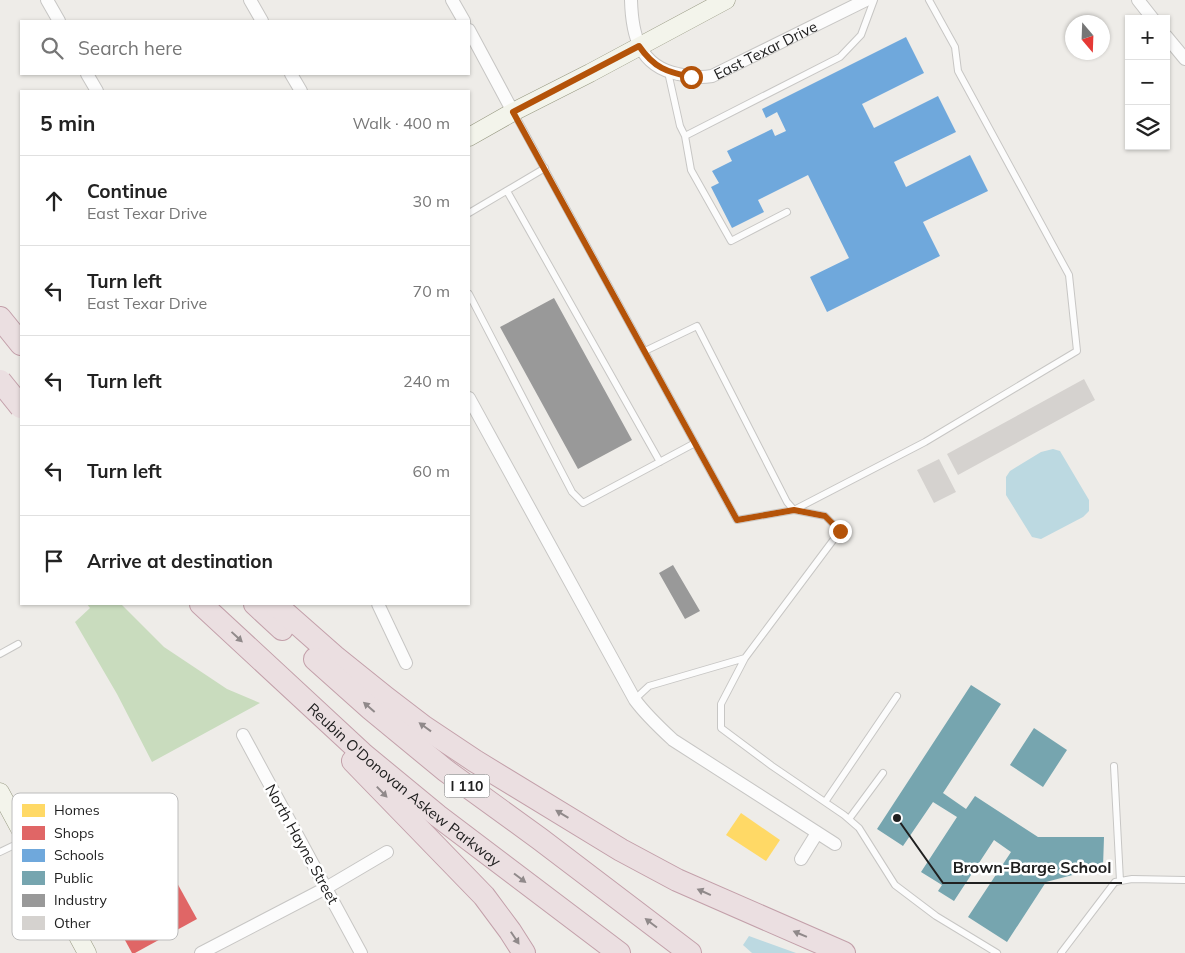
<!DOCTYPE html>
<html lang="en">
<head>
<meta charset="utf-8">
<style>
  body { margin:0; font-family:Mulish,sans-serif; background:#f6f6f6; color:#222 }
  .controls { position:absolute; right:15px; top:15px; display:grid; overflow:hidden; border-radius:0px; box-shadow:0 1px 4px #0004 }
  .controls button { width:45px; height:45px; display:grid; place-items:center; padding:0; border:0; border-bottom:1px solid #e0e0e0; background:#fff; color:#222; font:25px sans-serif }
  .compass { position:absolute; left:1065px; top:15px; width:45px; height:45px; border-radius:50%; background:#fff; box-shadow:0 1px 4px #0004; rotate:161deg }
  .stop { position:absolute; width:15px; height:15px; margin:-11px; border:4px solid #b45309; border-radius:50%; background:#fff }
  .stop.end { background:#b45309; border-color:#fff; box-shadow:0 1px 5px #0008 }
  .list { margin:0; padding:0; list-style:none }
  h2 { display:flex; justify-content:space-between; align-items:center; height:65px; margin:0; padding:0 20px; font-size:21px }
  h2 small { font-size:16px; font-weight:400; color:#767676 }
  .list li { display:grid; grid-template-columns:32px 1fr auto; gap:15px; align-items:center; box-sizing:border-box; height:90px; padding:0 20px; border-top:1px solid #e0e0e0 }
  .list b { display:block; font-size:19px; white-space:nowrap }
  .list p { margin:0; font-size:16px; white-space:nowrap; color:#767676 }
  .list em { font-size:16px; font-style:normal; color:#767676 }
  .icon { flex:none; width:28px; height:28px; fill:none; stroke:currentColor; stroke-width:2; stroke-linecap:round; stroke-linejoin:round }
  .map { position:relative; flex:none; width:1185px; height:953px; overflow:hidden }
  .search { position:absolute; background:#fff; box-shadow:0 1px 4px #0004; left:20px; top:20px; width:450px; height:55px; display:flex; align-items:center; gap:12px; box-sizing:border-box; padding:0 18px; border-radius:0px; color:#767676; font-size:19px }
  .panel { position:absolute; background:#fff; box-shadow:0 1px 4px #0004; left:20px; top:90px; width:450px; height:515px; border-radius:0px }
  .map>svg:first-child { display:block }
  .forest { fill:#c9dcbe }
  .water { fill:#bcd9e1 }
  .homes { fill:#ffd966 }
  .shops { fill:#e06666 }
  .schools { fill:#6fa8dc }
  .public { fill:#76a5af }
  .industry { fill:#999 }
  .building { fill:#d5d2cf }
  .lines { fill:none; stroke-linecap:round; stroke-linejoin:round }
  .service-casing { stroke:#c7c6c4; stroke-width:8 }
  .minor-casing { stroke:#c7c6c4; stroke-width:14 }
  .secondary-casing { stroke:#969880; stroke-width:19 }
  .motorway-casing { stroke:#c3a0aa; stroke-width:24 }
  .service { stroke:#fcfcfc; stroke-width:6 }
  .minor { stroke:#fcfcfc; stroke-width:12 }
  .secondary { stroke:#f3f4eb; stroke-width:18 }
  .motorway { stroke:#ebdfe1; stroke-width:22 }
  .motorway-bridge-casing { stroke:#c3a0aa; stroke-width:24; stroke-linecap:butt }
  .motorway-bridge { stroke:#ebdfe1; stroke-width:22 }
  .oneway { fill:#90898a }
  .route { stroke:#b45309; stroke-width:6 }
  .labels { text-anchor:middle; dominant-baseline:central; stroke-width:5; stroke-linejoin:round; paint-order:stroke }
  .shield { fill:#fff; stroke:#636363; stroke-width:1 }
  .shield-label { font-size:14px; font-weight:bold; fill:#202020 }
  .street-label { font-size:15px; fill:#202020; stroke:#fff }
  .key { fill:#fff; stroke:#bcbcbc; stroke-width:1 }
  .key-label { font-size:14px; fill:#202020 }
  .leader { fill:none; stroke:#202020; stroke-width:2 }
  .callout-dot { fill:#202020; stroke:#fff; stroke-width:2 }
  .callout-label { font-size:16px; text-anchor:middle; font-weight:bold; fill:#202020; stroke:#fff; stroke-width:5; stroke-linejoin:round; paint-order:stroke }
</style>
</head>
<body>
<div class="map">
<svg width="1185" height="953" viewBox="0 0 1185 953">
  <rect width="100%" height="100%" fill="#eeece8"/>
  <path class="forest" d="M 87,604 L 121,604 L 164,647 L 227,689 L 260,703 L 152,762 L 117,694 L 75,622 L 90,608 Z"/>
  <path class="water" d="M 1053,449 L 1060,451 L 1089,500 L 1089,511 L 1083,517 L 1041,539 L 1032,537 L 1006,495 L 1006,477 L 1010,471 L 1041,452 Z
    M 749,936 L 796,953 L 752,953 L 743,945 Z"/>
  <path class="homes" d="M 741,813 L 780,840 L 766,861 L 726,835 Z"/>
  <path class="shops" d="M 166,863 L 197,919 L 135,953 L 132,953 L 102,898 Z"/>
  <path class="schools" d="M 906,37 L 924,73 L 862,104 L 874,128 L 938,96 L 956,132 L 894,162 L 906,187 L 970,155 L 988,191 L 923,222 L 940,256 L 827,312 L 810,277 L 849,258 L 808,175 L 758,200 L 764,212 L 732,228 L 711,187 L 719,183 L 712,171 L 732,161 L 727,151 L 772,129 L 775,136 L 786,131 L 777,112 L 766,118 L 762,109 Z"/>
  <path class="public" d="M 971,685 L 1001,704 L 943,793 L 966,809 L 975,796 L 1038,837 L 1104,837 L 1103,867 L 1046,882 L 1007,942 L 968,917 L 1011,852 L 994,840 L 954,901 L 938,891 L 942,885 L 921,872 L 957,817 L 933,802 L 903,846 L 877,829 Z
    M 1034,728 L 1067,750 L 1043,787 L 1010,765 Z"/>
  <path class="industry" d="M 554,298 L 632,440 L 578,469 L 500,327 Z
    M 673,565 L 700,611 L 685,619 L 659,573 Z"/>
  <path class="building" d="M 1084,379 L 1095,400 L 958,475 L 947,454 Z
    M 939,459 L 956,492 L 934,503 L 917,470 Z"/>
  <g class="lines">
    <defs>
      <path id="service" d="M 668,72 L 680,126 L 685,136 L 840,57 L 861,35 L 874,0
        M 514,113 L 737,520 L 794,510 L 825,516 L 840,531 L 745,658 L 649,686 L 635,699
        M 685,136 L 691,170 L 731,241 L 787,212
        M 507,191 L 660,462
        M 469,213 L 545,168
        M 469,294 L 572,492 L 583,503 L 695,443
        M 645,351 L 697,326 L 787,502 L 794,510 L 925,442 L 1077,351 L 1069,275 L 958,71 L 955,47 L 929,0
        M 0,654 L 18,644
        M 745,658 L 721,704 L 721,728 L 772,766 L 844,815 L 859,828 L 895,885 L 936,916 L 997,953
        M 1114,766 L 1120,881
        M 825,802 L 897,696
        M 849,819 L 883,773
        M 0,852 L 25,840
        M 1061,953 L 1115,882 L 1132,879 L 1185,880"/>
      <g id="minor">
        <path d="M 47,0 L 59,21"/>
        <path d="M 250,0 L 262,21"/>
        <path d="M 452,0 L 464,21"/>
        <path id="s1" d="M 631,0 C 632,35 639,66 678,74 C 690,77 700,78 712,76 L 866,0"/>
        <path d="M 1138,0 L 1153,19"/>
        <path d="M 469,30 L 513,112"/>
        <path d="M 1166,36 L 1185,59"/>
        <path d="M 87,74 L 97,91"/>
        <path d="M 291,74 L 301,91"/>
        <path d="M 469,398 L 635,700 C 646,715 659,727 673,740 L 835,844"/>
        <path d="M 378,604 L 406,663"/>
        <path d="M 243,735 L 361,953"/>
        <path d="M 801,859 L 817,833"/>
        <path d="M 201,953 L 326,888 L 387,852"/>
      </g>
      <path id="secondary" d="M 469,137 L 513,112 L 590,73 L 726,0
        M 0,792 L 87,953"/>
      <g id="motorway">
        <path d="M 0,318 L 21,344"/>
        <path id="s2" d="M 201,604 L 364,755 L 438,816 L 619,953"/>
        <path d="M 255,604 L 282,629"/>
        <path d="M 275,604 L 334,656 L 385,697 L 424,727 L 475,761 L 621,850 L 677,880 L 844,953"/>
        <path d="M 315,659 L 371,709 L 445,770 L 540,839 L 690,953"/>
        <path d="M 353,761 L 484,896 L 510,931 L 524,953"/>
      </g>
    </defs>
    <use href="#service" class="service-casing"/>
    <use href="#minor" class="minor-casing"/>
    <use href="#secondary" class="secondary-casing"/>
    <use href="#motorway" class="motorway-casing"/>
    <use href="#service" class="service"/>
    <use href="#minor" class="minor"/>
    <use href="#secondary" class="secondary"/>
    <use href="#motorway" class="motorway"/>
    <defs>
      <path id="motorway-bridge" d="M 0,381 L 21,407"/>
    </defs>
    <use href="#motorway-bridge" class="motorway-bridge-casing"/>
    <use href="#motorway-bridge" class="motorway-bridge"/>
  </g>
  <defs><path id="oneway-solid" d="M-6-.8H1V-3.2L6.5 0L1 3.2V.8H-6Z" transform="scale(1.25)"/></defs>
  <g class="oneway">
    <use href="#oneway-solid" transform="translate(237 637) rotate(43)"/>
    <use href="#oneway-solid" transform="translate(369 707) rotate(-139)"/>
    <use href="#oneway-solid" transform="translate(425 727) rotate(-144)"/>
    <use href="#oneway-solid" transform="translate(382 792) rotate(46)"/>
    <use href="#oneway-solid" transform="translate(562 814) rotate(-149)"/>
    <use href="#oneway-solid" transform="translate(520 878) rotate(37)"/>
    <use href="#oneway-solid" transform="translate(704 892) rotate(-156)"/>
    <use href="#oneway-solid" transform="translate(651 923) rotate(-143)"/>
    <use href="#oneway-solid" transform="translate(800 934) rotate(-157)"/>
    <use href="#oneway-solid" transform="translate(515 938) rotate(56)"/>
  </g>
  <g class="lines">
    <path class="route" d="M 691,77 C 667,72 654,68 639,46 L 513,112 L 737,520 L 794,510 L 825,516 L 840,531"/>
  </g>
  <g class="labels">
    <rect class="shield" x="444.5" y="774.5" width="45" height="23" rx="4"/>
    <g class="shield-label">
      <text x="467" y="786">I 110</text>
    </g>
    <g class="street-label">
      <text stroke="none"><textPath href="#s1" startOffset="190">East Texar Drive</textPath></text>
      <text stroke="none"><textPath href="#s2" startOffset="272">Reubin O'Donovan Askew Parkway</textPath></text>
      <text transform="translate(302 844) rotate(61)">North Hayne Street</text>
    </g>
  </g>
  <rect x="12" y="793" width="166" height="147" rx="8" class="key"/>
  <rect x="22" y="804" width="23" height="13" fill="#ffd966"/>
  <rect x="22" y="826" width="23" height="14" fill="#e06666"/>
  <rect x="22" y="849" width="23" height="13" fill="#6fa8dc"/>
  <rect x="22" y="871" width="23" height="14" fill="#76a5af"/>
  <rect x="22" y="894" width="23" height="13" fill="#999"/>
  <rect x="22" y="916" width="23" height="14" fill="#d5d2cf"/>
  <g class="key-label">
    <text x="54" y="815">Homes</text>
    <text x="54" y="838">Shops</text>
    <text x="54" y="860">Schools</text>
    <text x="54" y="883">Public</text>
    <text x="54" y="905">Industry</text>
    <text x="54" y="928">Other</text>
  </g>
  <path class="leader" d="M897 818L943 883H1122"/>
  <circle class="callout-dot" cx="897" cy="818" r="5"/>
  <g class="callout-label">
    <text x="1032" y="873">Brown-Barge School</text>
  </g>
</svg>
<div class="controls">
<button>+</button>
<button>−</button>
<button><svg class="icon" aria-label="layers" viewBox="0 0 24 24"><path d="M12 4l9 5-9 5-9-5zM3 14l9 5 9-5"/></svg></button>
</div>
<svg class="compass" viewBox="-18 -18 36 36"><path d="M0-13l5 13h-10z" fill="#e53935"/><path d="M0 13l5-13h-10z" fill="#767676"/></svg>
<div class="stop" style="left:691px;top:77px"></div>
<div class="stop end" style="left:840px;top:531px"></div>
<div class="search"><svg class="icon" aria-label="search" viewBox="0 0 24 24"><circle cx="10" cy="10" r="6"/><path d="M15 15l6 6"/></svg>Search here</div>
<section class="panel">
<h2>5 min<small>Walk · 400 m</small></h2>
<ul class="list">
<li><svg class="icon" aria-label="ahead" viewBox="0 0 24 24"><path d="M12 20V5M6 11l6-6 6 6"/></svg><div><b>Continue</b><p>East Texar Drive</p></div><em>30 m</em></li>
<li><svg class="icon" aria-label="left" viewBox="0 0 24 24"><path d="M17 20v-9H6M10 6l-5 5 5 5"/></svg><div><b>Turn left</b><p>East Texar Drive</p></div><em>70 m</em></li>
<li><svg class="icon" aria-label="left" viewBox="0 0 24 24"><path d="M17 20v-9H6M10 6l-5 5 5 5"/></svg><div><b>Turn left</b></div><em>240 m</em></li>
<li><svg class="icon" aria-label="left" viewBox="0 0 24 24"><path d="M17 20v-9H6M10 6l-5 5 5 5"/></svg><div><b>Turn left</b></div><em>60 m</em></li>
<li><svg class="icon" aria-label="arrive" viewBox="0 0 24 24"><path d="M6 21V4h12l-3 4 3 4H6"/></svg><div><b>Arrive at destination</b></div></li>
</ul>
</section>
</div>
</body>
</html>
